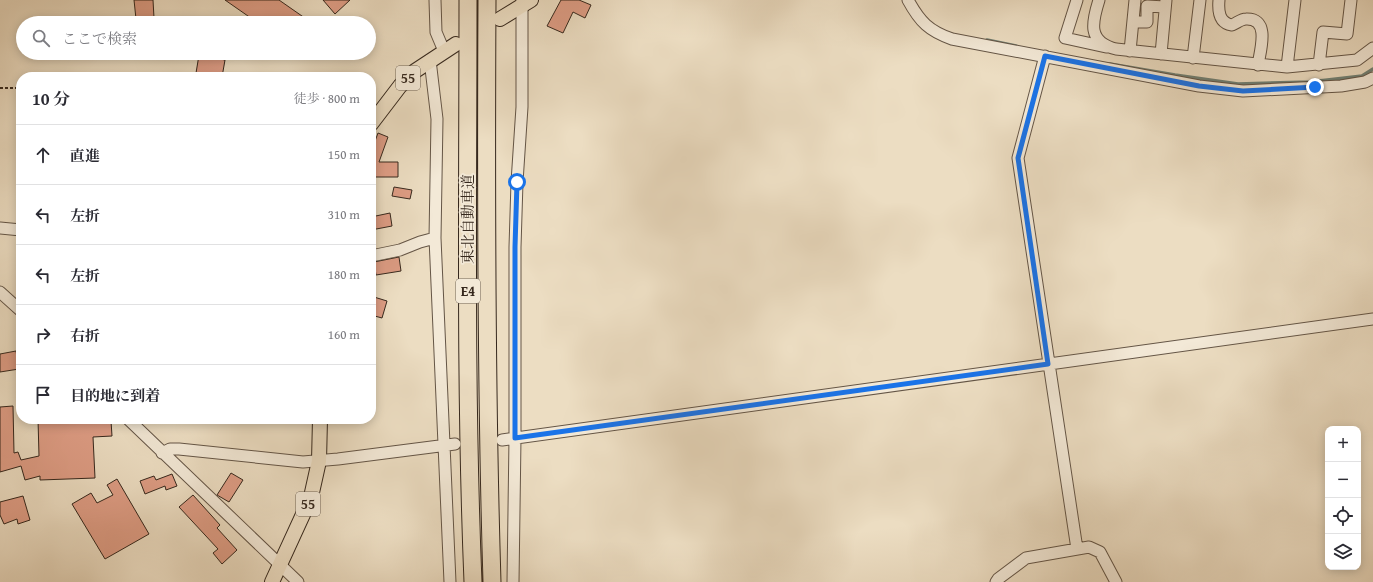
<!DOCTYPE html>
<html lang="ja">
<head>
<meta charset="utf-8">
<style>
  body { margin:0; font-family:"Gentium Book Plus","Noto Serif JP",serif; background:#f2f2f3; color:#2b2b33 }
  .controls { position:absolute; right:12px; bottom:12px; display:grid; overflow:hidden; border-radius:8px; box-shadow:0 2px 10px #0003 }
  .controls button { width:36px; height:36px; display:grid; place-items:center; padding:0; border:0; border-bottom:1px solid #e1e1e2; background:#fff; color:#2b2b33; font:20px sans-serif }
  .stop { position:absolute; width:12px; height:12px; margin:-9px; border:3px solid #1a73e8; border-radius:50%; background:#fff }
  .stop.end { background:#1a73e8; border-color:#fff; box-shadow:0 1px 4px #0008 }
  .list { margin:0; padding:0; list-style:none }
  h2 { display:flex; justify-content:space-between; align-items:center; height:52px; margin:0; padding:0 16px; font-size:17px }
  h2 small { font-size:13px; font-weight:400; color:#7c7c81 }
  .list li { display:grid; grid-template-columns:26px 1fr auto; gap:12px; align-items:center; box-sizing:border-box; height:60px; padding:0 16px; border-top:1px solid #e1e1e2 }
  .list b { display:block; font-size:15px; white-space:nowrap }
  .list em { font-size:13px; font-style:normal; color:#7c7c81 }
  .icon { flex:none; width:22px; height:22px; fill:none; stroke:currentColor; stroke-width:2; stroke-linecap:round; stroke-linejoin:round }
  .map { position:relative; flex:none; width:1373px; height:582px; overflow:hidden }
  .search { position:absolute; background:#fff; box-shadow:0 2px 10px #0003; left:16px; top:16px; width:360px; height:44px; display:flex; align-items:center; gap:10px; box-sizing:border-box; padding:0 14px; border-radius:22px; color:#7c7c81; font-size:15px }
  .panel { position:absolute; background:#fff; box-shadow:0 2px 10px #0003; left:16px; top:72px; width:360px; height:352px; border-radius:16px }
  .map>svg:first-child { display:block }
  .lines { fill:none; stroke-linecap:round; stroke-linejoin:round }
  .stream { stroke:#718175; stroke-width:3.5 }
  .building { fill:#de9d85; stroke:#36281d }
  .minor-casing { stroke:#645546; stroke-width:13 }
  .major-casing { stroke:#36281d; stroke-width:16 }
  .highway-casing { stroke:#36281d; stroke-width:19 }
  .path { stroke:#36281d; stroke-width:2; stroke-dasharray:3 2; stroke-linecap:butt }
  .minor { stroke:#f3e9d7; stroke-width:11 }
  .major { stroke:#ecddc2; stroke-width:14 }
  .highway { stroke:#ecddc2; stroke-width:17 }
  .route { stroke:#1a73e8; stroke-width:5 }
  .labels { text-anchor:middle; dominant-baseline:central; stroke-width:3.5; stroke-linejoin:round; paint-order:stroke }
  .shield { fill:#f3e9d7; stroke:#6f6255; stroke-width:1 }
  .shield-label { font-size:14px; font-weight:bold; fill:#36281d }
  .street-label { font-size:15px; fill:#36281d; stroke:#f3e9d7 }
</style>
</head>
<body>
<div class="map">
<svg width="1373" height="582" viewBox="0 0 1373 582">
  <rect width="100%" height="100%" fill="#ecddc2"/>
  <filter id="stains"><feTurbulence type="fractalNoise" baseFrequency=".005" numOctaves="4"/><feColorMatrix values="0 0 0 0 .2 0 0 0 0 .09 0 0 0 0 .02 0 0 0 .5 -.17"/></filter>
  <radialGradient id="worn" r=".72"><stop offset=".6" stop-color="#630" stop-opacity="0"/><stop offset="1" stop-color="#630" stop-opacity=".3"/></radialGradient>
  <g class="lines">
    <path class="stream" d="M 987,40 L 1016,46
      M 1110,64 L 1175,75 L 1238,84 L 1310,82 L 1362,76 L 1373,69"/>
  </g>
  <path class="building" d="M 134,0 L 153,0 L 154,18 L 136,19 Z
    M 225,0 L 279,0 L 312,23 L 258,23 Z
    M 323,0 L 350,0 L 335,14 Z
    M 561,0 L 579,0 L 591,5 L 585,18 L 573,12 L 563,33 L 547,26 Z
    M 199,55 L 225,60 L 222,77 L 196,73 Z
    M 378,133 L 388,137 L 379,162 L 398,162 L 398,177 L 373,177 L 371,180 L 371,152 Z
    M 394,187 L 412,190 L 410,199 L 392,196 Z
    M 390,213 L 392,226 L 371,230 L 371,217 Z
    M 399,257 L 401,271 L 376,275 L 374,262 Z
    M 374,297 L 387,301 L 382,318 L 371,315 L 371,308 Z
    M 16,351 L 19,369 L 0,372 L 0,354 Z
    M 13,406 L 14,453 L 18,452 L 21,460 L 39,456 L 38,419 L 93,419 L 93,422 L 111,421 L 112,436 L 93,437 L 95,478 L 40,480 L 40,476 L 25,480 L 21,466 L 0,472 L 0,407 Z
    M 231,473 L 243,480 L 229,502 L 217,495 Z
    M 172,474 L 177,486 L 166,490 L 165,486 L 145,494 L 140,481 L 154,476 L 156,480 Z
    M 117,479 L 149,534 L 105,559 L 72,504 L 91,493 L 97,503 L 113,495 L 107,485 Z
    M 193,495 L 220,525 L 217,528 L 237,550 L 222,564 L 213,553 L 218,549 L 179,507 Z
    M 23,496 L 30,520 L 18,524 L 17,519 L 4,524 L 0,515 L 0,502 Z"/>
  <g class="lines">
    <defs>
      <path id="minor" d="M 435,0 L 436,32 L 444,51
        M 908,0 C 920,22 929,31 952,39 L 1199,86 L 1243,91 L 1341,86 L 1365,82 L 1373,78
        M 1077,0 L 1065,38 L 1106,47
        M 1099,0 C 1092,22 1087,42 1116,49 L 1287,67 L 1357,60 L 1373,48
        M 1219,0 C 1218,11 1219,23 1232,25 C 1237,23 1241,19 1246,19 C 1271,18 1260,51 1258,65
        M 1133,22 L 1147,22 L 1147,6 L 1165,7
        M 1130,51 L 1135,0
        M 1161,54 L 1166,0
        M 1045,56 L 1018,158 L 1077,549
        M 1193,58 L 1200,0
        M 430,60 L 437,119 L 435,238 L 450,582
        M 1319,65 L 1323,32 L 1347,34 L 1351,0
        M 1287,67 L 1295,0
        M 0,228 L 21,230
        M 371,256 L 400,250 L 420,242 L 435,238
        M 0,292 L 21,311
        M 128,419 L 298,582
        M 502,440 L 1373,319
        M 162,453 L 170,449 L 179,449 L 303,462 L 338,459 L 455,444
        M 513,582 L 515,438 L 515,247 L 517,182 L 522,107 L 522,0
        M 996,582 L 998,579 L 1026,558 L 1089,547 L 1100,552 L 1116,582"/>
      <path id="major" d="M 500,19 L 531,0
        M 371,124 L 400,86 L 415,71 L 456,44
        M 272,582 L 311,497 L 319,461 L 320,419"/>
      <path id="highway" d="M 468,0 C 468,194 465,388 473,582
        M 487,0 C 486,194 486,388 492,582"/>
    </defs>
    <use href="#minor" class="minor-casing"/>
    <use href="#major" class="major-casing"/>
    <use href="#highway" class="highway-casing"/>
    <path class="path" d="M 0,88 L 21,88"/>
    <use href="#minor" class="minor"/>
    <use href="#major" class="major"/>
    <use href="#highway" class="highway"/>
  </g>
  <g class="lines">
    <path class="route" d="M 517,182 L 515,247 L 515,438 L 1048,364 L 1018,158 L 1045,56 L 1199,86 L 1243,91 L 1315,87"/>
  </g>
  <g class="labels">
    <g class="shield">
      <rect x="396" y="66" width="24" height="24" rx="3"/>
      <rect x="456" y="279" width="24" height="24" rx="3"/>
      <rect x="296" y="492" width="24" height="24" rx="3"/>
    </g>
    <g class="shield-label">
      <text x="408" y="78">55</text>
      <text x="468" y="291">E4</text>
      <text x="308" y="504">55</text>
    </g>
    <g class="street-label">
      <text transform="translate(467 219) rotate(-90)">東北自動車道</text>
    </g>
  </g>
  <rect width="100%" height="100%" filter="url(#stains)"/>
  <rect width="100%" height="100%" fill="url(#worn)"/>
</svg>
<div class="controls">
<button>+</button>
<button>−</button>
<button><svg class="icon" aria-label="locate" viewBox="0 0 24 24"><circle cx="12" cy="12" r="6"/><path d="M12 2v4M12 18v4M2 12h4M18 12h4"/></svg></button>
<button><svg class="icon" aria-label="layers" viewBox="0 0 24 24"><path d="M12 4l9 5-9 5-9-5zM3 14l9 5 9-5"/></svg></button>
</div>
<div class="stop" style="left:517px;top:182px"></div>
<div class="stop end" style="left:1315px;top:87px"></div>
<div class="search"><svg class="icon" aria-label="search" viewBox="0 0 24 24"><circle cx="10" cy="10" r="6"/><path d="M15 15l6 6"/></svg>ここで検索</div>
<section class="panel">
<h2>10 分<small>徒歩 · 800 m</small></h2>
<ul class="list">
<li><svg class="icon" aria-label="ahead" viewBox="0 0 24 24"><path d="M12 20V5M6 11l6-6 6 6"/></svg><div><b>直進</b></div><em>150 m</em></li>
<li><svg class="icon" aria-label="left" viewBox="0 0 24 24"><path d="M17 20v-9H6M10 6l-5 5 5 5"/></svg><div><b>左折</b></div><em>310 m</em></li>
<li><svg class="icon" aria-label="left" viewBox="0 0 24 24"><path d="M17 20v-9H6M10 6l-5 5 5 5"/></svg><div><b>左折</b></div><em>180 m</em></li>
<li><svg class="icon" aria-label="right" viewBox="0 0 24 24"><path d="M7 20v-9h11M14 6l5 5-5 5"/></svg><div><b>右折</b></div><em>160 m</em></li>
<li><svg class="icon" aria-label="arrive" viewBox="0 0 24 24"><path d="M6 21V4h12l-3 4 3 4H6"/></svg><div><b>目的地に到着</b></div></li>
</ul>
</section>
</div>
</body>
</html>
